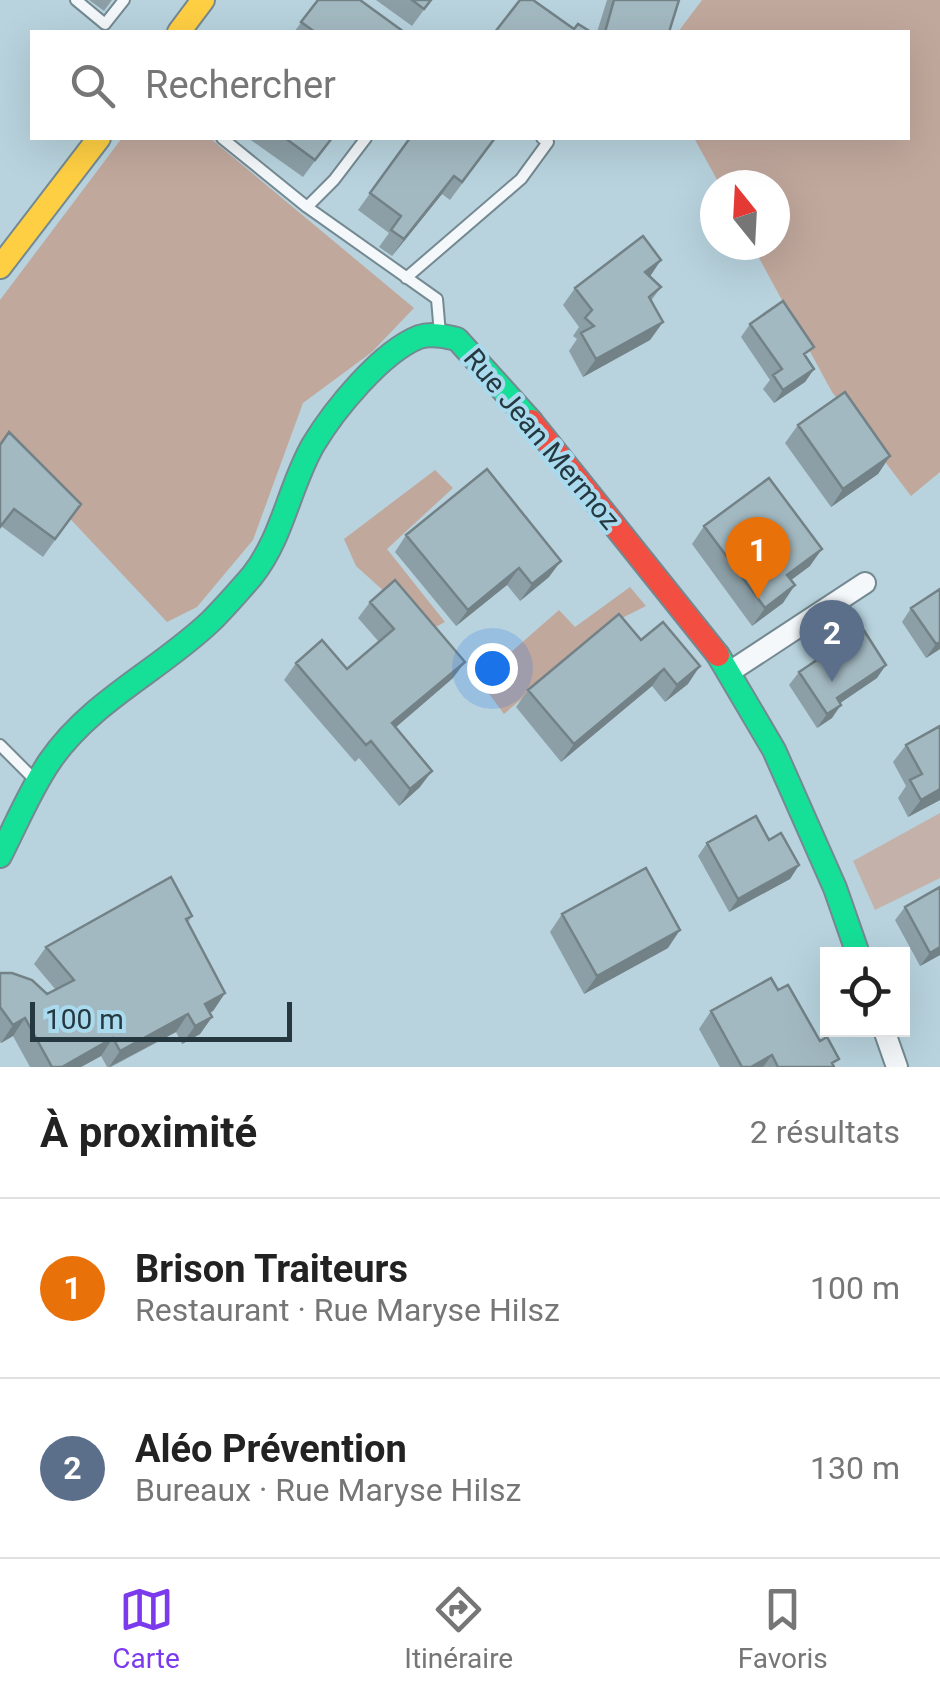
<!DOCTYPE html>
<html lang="fr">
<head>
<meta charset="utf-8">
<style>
  body { margin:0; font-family:Roboto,sans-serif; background:#f6f6f6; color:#222 }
  .controls { position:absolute; right:30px; bottom:30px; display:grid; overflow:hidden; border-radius:0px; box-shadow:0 10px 40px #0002 }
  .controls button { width:90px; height:90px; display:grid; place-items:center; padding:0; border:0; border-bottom:2px solid #e0e0e0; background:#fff; color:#222; font:50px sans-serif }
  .compass { position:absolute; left:700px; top:170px; width:90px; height:90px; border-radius:50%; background:#fff; box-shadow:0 10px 40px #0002; rotate:342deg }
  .scale { position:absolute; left:30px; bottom:25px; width:262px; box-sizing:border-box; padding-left:10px; border:5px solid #253840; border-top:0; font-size:28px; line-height:35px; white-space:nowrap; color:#253840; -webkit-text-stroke:8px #a9daed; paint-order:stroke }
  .you { position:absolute; left:492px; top:668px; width:35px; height:35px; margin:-25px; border:8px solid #fff; border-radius:50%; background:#1a73e8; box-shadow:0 0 0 15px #1a73e833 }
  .badge { display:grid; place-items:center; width:65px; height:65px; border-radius:50%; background:#7c3aed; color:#fff; font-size:32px; font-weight:700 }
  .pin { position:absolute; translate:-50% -82px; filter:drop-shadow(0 2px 5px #0008) }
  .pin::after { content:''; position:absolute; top:52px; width:35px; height:30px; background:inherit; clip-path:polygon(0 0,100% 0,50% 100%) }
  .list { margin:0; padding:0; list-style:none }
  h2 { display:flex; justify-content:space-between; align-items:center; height:130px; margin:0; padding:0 40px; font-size:42px }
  h2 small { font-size:32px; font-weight:400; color:#767676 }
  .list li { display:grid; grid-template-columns:65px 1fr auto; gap:30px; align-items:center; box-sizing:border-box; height:180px; padding:0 40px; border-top:2px solid #e0e0e0 }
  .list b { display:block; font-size:38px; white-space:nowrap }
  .list p { margin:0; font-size:32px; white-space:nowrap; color:#767676 }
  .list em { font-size:32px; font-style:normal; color:#767676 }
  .icon { flex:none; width:55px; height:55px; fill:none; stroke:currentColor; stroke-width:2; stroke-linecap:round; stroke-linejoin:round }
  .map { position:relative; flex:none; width:940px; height:1067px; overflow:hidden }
  .search { position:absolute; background:#fff; box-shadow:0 10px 40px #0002; left:30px; right:30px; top:30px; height:110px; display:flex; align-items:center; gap:25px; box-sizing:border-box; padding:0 35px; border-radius:0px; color:#767676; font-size:38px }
  .sheet { height:490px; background:#fff }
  nav { display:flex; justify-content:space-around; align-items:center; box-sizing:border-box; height:140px; border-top:2px solid #e0e0e0; background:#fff; font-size:28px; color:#767676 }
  nav a { display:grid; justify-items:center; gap:5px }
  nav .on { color:#7c3aed }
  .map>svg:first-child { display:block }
  .green { fill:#c4b2aa }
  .forest { fill:#c1a89d }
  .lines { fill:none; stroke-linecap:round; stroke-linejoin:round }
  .lane-casing { stroke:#748991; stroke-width:14 }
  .street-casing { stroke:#748991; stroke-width:24 }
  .fast-casing { stroke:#748991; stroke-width:26 }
  .slow-casing { stroke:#748991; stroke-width:26 }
  .jam-casing { stroke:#748991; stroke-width:26 }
  .lane { stroke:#f4f8fa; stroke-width:10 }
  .street { stroke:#f4f8fa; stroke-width:20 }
  .fast { stroke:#16e098; stroke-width:22 }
  .slow { stroke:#ffcf43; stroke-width:22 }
  .jam { stroke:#f24e42; stroke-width:22 }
  .wall { fill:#8c9fa6 }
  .shaded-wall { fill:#728287 }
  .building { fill:#a3b9c1; stroke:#728287; stroke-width:2.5 }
  .labels { text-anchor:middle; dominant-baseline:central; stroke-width:8; stroke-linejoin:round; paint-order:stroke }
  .street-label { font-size:28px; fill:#253840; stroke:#a9daed }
</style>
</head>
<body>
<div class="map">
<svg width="940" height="1067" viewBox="0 0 940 1067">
  <rect width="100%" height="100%" fill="#b8d3de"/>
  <path class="green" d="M 940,813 L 940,878 L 875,910 L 853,861 Z"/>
  <path class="forest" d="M 702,0 L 940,0 L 940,472 L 911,496 L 832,392 L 752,245 L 775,245 L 775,185 L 720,185 L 694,138 L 908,138 L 908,32 L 678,32 Z
    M 122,138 L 210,138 L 414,308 L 372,352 L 303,403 L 253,540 L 197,607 L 167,622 L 0,444 L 0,300 Z
    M 435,470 L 453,488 L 387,549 L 445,622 L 428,631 L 356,566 L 344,539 Z
    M 630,587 L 646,606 L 606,626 L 504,714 L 479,680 L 559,610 L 575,627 Z"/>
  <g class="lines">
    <defs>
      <path id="lane" d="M 76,0 L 105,24 L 124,0
        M 222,138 L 307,207 L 437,299 L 440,334
        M 307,207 L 334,180 L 366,138
        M 406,278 L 521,179 L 548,142 L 542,138
        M 0,745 L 34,779"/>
      <path id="street" d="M 728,673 L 865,583
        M 884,1030 L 897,1067"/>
      <path id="fast" d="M 718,655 L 774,750 L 835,888 L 858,954
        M 0,856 C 16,825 30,790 50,761 C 91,701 160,670 211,621 C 225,607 239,591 252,576 C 283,537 289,487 313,445 C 334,410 381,352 419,337 C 431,333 445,336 457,339 L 531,421"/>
      <path id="slow" d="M 179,32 L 203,0
        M 0,267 L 99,138"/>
      <path id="jam" d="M 531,421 L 718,655"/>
    </defs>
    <use href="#lane" class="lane-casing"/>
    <use href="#street" class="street-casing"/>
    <use href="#fast" class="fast-casing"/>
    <use href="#slow" class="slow-casing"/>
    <use href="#jam" class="jam-casing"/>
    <use href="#lane" class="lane"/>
    <use href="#street" class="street"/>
    <use href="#fast" class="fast"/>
    <use href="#slow" class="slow"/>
    <use href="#jam" class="jam"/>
  </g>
  <path class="wall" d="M 89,0 L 112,0 L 104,11 Z
    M 318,0 L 404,32 L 294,32 Z
    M 376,0 L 431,0 L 412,26 Z
    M 607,0 L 679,0 L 669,32 L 597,32 Z
    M 248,138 L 332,138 L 303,177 Z
    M 410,138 L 496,138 L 450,200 L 442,194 L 392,256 L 379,247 L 389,233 L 358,210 Z
    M 650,277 L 661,287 L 651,301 L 663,322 L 650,340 L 583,377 L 569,351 L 577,339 L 573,336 L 579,327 L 563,305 L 575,288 Z
    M 750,324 L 807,358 L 814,369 L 805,382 L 774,403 L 763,389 L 770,380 L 741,337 Z
    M 798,425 L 890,456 L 878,474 L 831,507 L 785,443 Z
    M 0,445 L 81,504 L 43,557 L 1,526 Z
    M 704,526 L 810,566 L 791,580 L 783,603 L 752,626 L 692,544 Z
    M 406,535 L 549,577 L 520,601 L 507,585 L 456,626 L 395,552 Z
    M 370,602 L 453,678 L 396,727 L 420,787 L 399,806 L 359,758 L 355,762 L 284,680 L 296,663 L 347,669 L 379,642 L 358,618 Z
    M 911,608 L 940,649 L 926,658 L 902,622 Z
    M 641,640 L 688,684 L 665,702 L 652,686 L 561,762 L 516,707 L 528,690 Z
    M 799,672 L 877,678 L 840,703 L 832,718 L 817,728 L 789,685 Z
    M 940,726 L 940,800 L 908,817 L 898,798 L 906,786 L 893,762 L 906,745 Z
    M 769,840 L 799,865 L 790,879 L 729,912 L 698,856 L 707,843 Z
    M 905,907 L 940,955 L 920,966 L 895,920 Z
    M 562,914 L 668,948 L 584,994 L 550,932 Z
    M 192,916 L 188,922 L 225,993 L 213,1011 L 210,1012 L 212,1017 L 200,1034 L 182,1044 L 176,1032 L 111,1067 L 107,1067 L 101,1056 L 81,1067 L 30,1067 L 13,1036 L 1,1043 L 0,1042 L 0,973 L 47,994 L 56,990 L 34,964 L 46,947 Z
    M 778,990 L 834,1067 L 720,1067 L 699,1029 L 711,1011 Z"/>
  <path class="shaded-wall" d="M 454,176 L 442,194 L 392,256 L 404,239 Z
    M 661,260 L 649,278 L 645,272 Z
    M 663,322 L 650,340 L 583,377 L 596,359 Z
    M 814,369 L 805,382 L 774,403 L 783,390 Z
    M 890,456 L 878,474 L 831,507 L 843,489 Z
    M 822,549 L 810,566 L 775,592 L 787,575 Z
    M 561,561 L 549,577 L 520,601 L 532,584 Z
    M 519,568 L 507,585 L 456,626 L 468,610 Z
    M 795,585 L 783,603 L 752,626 L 765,608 Z
    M 940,642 L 940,649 L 926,658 L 936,644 Z
    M 465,662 L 453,678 L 381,740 L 392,723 Z
    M 886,665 L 877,678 L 827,712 L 837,698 Z
    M 700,666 L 688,684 L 665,702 L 677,685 Z
    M 664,669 L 652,686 L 561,762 L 574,744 Z
    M 841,705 L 832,718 L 817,728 L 827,714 Z
    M 432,771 L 420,787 L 399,806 L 410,789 Z
    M 940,789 L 940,800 L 908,817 L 921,800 Z
    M 799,865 L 790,879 L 729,912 L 738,899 Z
    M 680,930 L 668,948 L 584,994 L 597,976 Z
    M 940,947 L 940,955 L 920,966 L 930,953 Z
    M 225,993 L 213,1011 L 193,1022 L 205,1004 Z
    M 188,1014 L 176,1032 L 109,1067 L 120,1051 Z
    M 212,1017 L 200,1034 L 182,1044 L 195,1026 Z
    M 25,1018 L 13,1036 L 1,1043 L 13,1025 Z
    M 113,1038 L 101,1056 L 81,1067 L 62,1067 Z
    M 772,1055 L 763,1067 L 751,1067 Z"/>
  <path class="building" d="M 318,0 L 360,0 L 404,32 L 315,32 L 301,22 Z
    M 412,0 L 431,0 L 424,9 Z
    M 520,0 L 533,0 L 574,29 L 578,24 L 591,32 L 495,32 Z
    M 614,0 L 679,0 L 669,32 L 605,32 Z
    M 285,138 L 332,138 L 315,160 Z
    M 410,138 L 495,138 L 462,182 L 454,176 L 404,239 L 391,230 L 401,216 L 370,193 Z
    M 643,236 L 661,260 L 645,272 L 661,287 L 649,297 L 663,322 L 596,359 L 581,333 L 594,326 L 585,318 L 592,310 L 575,288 Z
    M 783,301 L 814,347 L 804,354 L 814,369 L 783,390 L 773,375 L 782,369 L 750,324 Z
    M 845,392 L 890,456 L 843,489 L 798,425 Z
    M 9,432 L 81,504 L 55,539 L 14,509 L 0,527 L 0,445 Z
    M 487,469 L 561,561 L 532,584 L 519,568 L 468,610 L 406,535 Z
    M 769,478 L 822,549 L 787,575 L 795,585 L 765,608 L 704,526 Z
    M 395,580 L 465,662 L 392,723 L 432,771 L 410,789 L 371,741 L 366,745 L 296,663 L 322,640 L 347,669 L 394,629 L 370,602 Z
    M 940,589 L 940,642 L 936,644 L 911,608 Z
    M 619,614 L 641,640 L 663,622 L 700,666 L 677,685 L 664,669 L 574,744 L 528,690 Z
    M 863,629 L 886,665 L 837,698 L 841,705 L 827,714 L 799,672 Z
    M 940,726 L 940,789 L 921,800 L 910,780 L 922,774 L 906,745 Z
    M 756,816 L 769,840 L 781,833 L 799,865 L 738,899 L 707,843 Z
    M 646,868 L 680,930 L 597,976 L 562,914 Z
    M 171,877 L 192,916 L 186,919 L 225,993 L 205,1004 L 212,1017 L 195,1026 L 188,1014 L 120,1051 L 113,1038 L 62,1067 L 52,1067 L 25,1018 L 13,1025 L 0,1007 L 0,973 L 12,973 L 32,980 L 47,994 L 74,980 L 46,947 Z
    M 940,887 L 940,947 L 930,953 L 905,907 Z
    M 771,978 L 778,990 L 788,985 L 820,1041 L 827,1037 L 839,1059 L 832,1063 L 834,1067 L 778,1067 L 772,1055 L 751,1067 L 742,1067 L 711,1011 Z"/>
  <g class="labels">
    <g class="street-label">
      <text transform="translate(542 439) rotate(50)">Rue Jean Mermoz</text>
    </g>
  </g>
</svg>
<div class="controls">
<button><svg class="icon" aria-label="locate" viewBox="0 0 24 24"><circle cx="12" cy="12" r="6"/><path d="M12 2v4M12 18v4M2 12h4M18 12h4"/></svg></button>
</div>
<svg class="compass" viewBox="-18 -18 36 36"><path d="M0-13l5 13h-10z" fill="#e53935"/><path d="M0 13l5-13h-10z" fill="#767676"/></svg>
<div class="scale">100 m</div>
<div class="you"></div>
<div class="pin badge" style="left:758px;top:599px;background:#e8710a">1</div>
<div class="pin badge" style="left:832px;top:682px;background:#5c6f8a">2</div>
<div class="search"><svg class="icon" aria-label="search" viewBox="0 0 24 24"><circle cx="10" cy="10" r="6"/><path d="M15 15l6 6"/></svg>Rechercher</div>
</div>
<section class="sheet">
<h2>À proximité<small>2 résultats</small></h2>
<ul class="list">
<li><span class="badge" style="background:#e8710a">1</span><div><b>Brison Traiteurs</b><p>Restaurant · Rue Maryse Hilsz</p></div><em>100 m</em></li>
<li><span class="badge" style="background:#5c6f8a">2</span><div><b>Aléo Prévention</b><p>Bureaux · Rue Maryse Hilsz</p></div><em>130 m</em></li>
</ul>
</section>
<nav>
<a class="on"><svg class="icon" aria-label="map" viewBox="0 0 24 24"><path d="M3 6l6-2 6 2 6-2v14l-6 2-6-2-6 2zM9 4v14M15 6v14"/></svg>Carte</a>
<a><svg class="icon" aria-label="directions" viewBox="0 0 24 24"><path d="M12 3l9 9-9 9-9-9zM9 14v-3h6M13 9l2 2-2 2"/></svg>Itinéraire</a>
<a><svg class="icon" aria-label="saved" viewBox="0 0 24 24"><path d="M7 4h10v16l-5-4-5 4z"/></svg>Favoris</a>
</nav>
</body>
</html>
